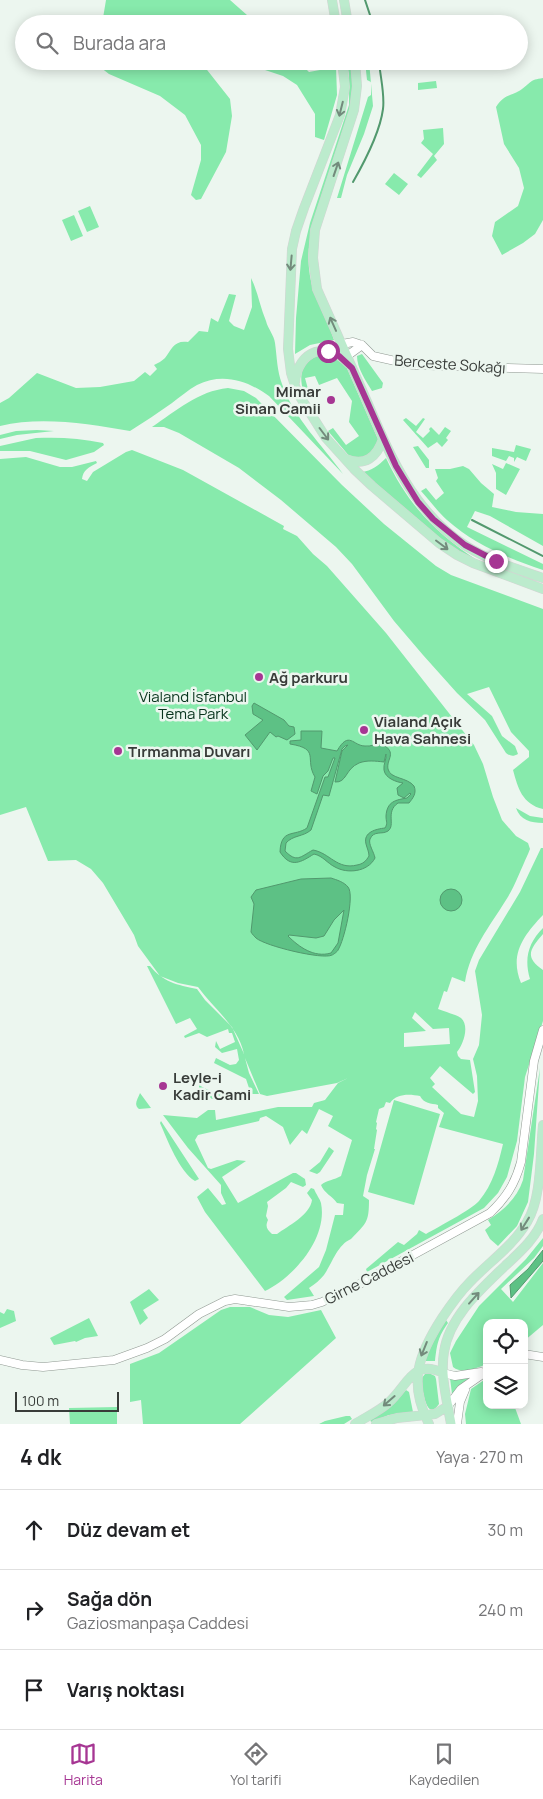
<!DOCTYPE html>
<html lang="tr">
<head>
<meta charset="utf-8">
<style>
  body { margin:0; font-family:Manrope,sans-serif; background:#f2f2f2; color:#202124 }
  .controls { position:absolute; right:15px; bottom:15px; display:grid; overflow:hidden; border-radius:10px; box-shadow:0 2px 12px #0003 }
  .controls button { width:45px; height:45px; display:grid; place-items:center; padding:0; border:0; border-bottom:1px solid #e0e0e0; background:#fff; color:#202124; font:25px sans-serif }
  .scale { position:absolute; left:15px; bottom:12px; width:104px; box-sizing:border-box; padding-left:5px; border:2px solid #383c39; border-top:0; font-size:14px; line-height:18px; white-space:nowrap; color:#383c39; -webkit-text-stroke:4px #ecf6ef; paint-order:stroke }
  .stop { position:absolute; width:15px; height:15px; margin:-11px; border:4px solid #a63693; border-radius:50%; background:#fff }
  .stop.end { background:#a63693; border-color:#fff; box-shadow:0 1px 5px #0008 }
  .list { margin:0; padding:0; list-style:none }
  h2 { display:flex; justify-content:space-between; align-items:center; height:65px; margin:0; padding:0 20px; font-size:21px }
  h2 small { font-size:16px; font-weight:400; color:#757577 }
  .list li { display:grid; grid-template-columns:32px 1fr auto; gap:15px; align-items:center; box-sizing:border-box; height:80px; padding:0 20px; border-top:1px solid #e0e0e0 }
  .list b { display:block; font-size:19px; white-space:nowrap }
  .list p { margin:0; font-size:16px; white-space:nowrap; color:#757577 }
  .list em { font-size:16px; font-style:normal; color:#757577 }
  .icon { flex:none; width:28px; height:28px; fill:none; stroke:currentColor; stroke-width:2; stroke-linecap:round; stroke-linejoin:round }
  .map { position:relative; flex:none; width:543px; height:1424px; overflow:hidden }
  .search { position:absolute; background:#fff; box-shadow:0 2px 12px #0003; left:15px; right:15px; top:15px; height:55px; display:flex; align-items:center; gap:12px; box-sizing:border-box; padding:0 18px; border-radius:28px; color:#757577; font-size:19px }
  .sheet { height:305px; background:#fff }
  nav { display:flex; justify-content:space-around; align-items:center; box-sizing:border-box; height:70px; border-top:1px solid #e0e0e0; background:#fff; font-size:14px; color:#757577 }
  nav a { display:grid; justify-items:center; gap:2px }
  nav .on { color:#a63693 }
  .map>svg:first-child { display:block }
  .green { fill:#87eaac; fill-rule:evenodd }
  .water { fill:#5dc185; stroke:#52996e; fill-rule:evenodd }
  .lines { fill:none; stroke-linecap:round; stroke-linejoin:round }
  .stream { stroke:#52996e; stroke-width:2 }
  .secondary-casing { stroke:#909992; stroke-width:9 }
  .primary-casing { stroke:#d3d4d3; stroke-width:10 }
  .secondary { stroke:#fff; stroke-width:8 }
  .primary { stroke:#bcebcd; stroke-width:9 }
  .oneway { stroke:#738b7c }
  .route { stroke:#a63693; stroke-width:6 }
  .poi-dot { fill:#a63693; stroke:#ecf6ef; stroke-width:2 }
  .labels { text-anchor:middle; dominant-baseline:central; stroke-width:5; stroke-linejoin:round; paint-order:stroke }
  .street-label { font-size:15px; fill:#383c39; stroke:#ecf6ef }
  .poi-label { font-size:15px; font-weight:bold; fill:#383c39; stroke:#ecf6ef; text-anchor:start }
  .park-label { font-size:15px; fill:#07331c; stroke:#ecf6ef }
</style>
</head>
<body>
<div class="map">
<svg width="543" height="1424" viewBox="0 0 543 1424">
  <rect width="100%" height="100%" fill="#ecf6ef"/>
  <path class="green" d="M 106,0 L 230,0 L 257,24 L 102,24 Z
    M 96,61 L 200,61 L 230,99 L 232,116 L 226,152 L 201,199 L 196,200 L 191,195 L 201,160 L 201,145 L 185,115 L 160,96 L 109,74 L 96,64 Z
    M 256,61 L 298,61 L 309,72 L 336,67 L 337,95 L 324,140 L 315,137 L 315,114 L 297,85 L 283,76 L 265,70 Z
    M 347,61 L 351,61 L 353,82 L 351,108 L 312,229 C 307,250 307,271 314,292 C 320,308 329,323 334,340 L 310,345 L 295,354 L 296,318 L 301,261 L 310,223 L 349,105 L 349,76 Z
    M 365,61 L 369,61 L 373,106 L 364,134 L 347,175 L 341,198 L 337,198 L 368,97 L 371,95 L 371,82 L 367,80 Z
    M 543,78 L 543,220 L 535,234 L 523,243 L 502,255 L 492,236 L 495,222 L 518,206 L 524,188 L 519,168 L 504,144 L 496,107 C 505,93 511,97 522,89 C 532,82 529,80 543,78 Z
    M 436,81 L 437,88 L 418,90 L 418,83 Z
    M 443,128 L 444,144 L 434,156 L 437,160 L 421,178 L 417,175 L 433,154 L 421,143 L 424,139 L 423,130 Z
    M 394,173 L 408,184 L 399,195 L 385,184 Z
    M 90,206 L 99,227 L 87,232 L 78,211 Z
    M 74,215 L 83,236 L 71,241 L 62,220 Z
    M 251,278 C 258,292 260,307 266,321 C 268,329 274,335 275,343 C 277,357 277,371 282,384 C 294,418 322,445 343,474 L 269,396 C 248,381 223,372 197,385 C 188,390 180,397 172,403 C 158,413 144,422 130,431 C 88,424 42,416 0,426 L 0,403 L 9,398 L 37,373 L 76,388 L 100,387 L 134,381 L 145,372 L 150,376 L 157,369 L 154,365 C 158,363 162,361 165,358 C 172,349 174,340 188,342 L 199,331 L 208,332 L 211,318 L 218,322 L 229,294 L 236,295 L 229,321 L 234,326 L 244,330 L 252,307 Z
    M 362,354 L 383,383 L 382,388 L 372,391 C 366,381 357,368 357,356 Z
    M 318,355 C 329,354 338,358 346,366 L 378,439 L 379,443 L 366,458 L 350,457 L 328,431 L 333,428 L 346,445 L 359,436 L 349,422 L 352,401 L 337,378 L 319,385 L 315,376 L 305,378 L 308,389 L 303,391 C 299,373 301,364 318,355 Z
    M 228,388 L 244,391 L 256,398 L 342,485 L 384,524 L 436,566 L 451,575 L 543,609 L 543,809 C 522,804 518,788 513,770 L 529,757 L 529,751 L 511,732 L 489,687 L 467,694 L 492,716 L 502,736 L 515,746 L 518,754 C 513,757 510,756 506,753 L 485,720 L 457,693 L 423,655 L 394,621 L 352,564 L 336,547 L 281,500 L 239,468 L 179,433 L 164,427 L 152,427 C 176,411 198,391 228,388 Z
    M 406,418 L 416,426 L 423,418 L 425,419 L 416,432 L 423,438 L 430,431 L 429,429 L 431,427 L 439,435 L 445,427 L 451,431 L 446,438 L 448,440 L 442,447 L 437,442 L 428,448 L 403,420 Z
    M 37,430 L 54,431 L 17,435 L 0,439 L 0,435 L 16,431 Z
    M 36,438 C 58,437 81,438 103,443 L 104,445 L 94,452 L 66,460 L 30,451 L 0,451 L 0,446 Z
    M 516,445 L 531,449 L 526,461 L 517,457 L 514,462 L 514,458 L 509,456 L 506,461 L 492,456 L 492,448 L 514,452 Z
    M 418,446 L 429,460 L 429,468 L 426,468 L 413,447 Z
    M 132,450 L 183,470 L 284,526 L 283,529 L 297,536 L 313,554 L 327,566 L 386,633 L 474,745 L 483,764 L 493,797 L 502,820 L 516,836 L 528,843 L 530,849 L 528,854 C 521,869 515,886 506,900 C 490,926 470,950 465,982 L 452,977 L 447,992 L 444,991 L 438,1009 C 445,1012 455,1014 461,1018 C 470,1026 463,1045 457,1052 L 458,1056 L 461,1059 L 470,1060 L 475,1092 L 473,1094 L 440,1066 L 430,1078 L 435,1084 L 432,1087 L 461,1114 L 474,1117 L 478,1101 L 477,1076 L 473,1059 L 479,1045 L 482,1015 L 475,971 L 479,960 L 520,892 L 541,848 L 543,848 L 543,915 C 524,935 509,954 521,983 L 530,979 C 524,959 528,943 543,928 L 543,934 C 530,949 524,957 543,970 L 543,1021 L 525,1077 L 517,1141 L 507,1177 L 498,1193 L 484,1208 L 367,1272 L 366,1269 L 398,1242 L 404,1245 L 417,1234 L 419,1230 L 426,1234 C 438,1227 471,1210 479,1201 C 493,1184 498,1165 503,1144 L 439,1127 L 444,1113 L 438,1108 L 438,1105 C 431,1103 424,1104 420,1096 C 410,1094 397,1093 390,1103 L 386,1102 L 384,1107 L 379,1109 L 376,1122 L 377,1123 L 376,1129 L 377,1130 L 374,1149 L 375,1149 L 367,1175 L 363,1196 L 369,1200 C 369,1223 366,1223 351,1239 C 337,1245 332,1264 324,1275 C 320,1280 315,1284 309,1288 L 314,1296 L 287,1300 L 284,1297 L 319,1267 L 326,1250 L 335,1215 L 343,1215 L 344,1204 L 337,1203 C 332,1196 324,1193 321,1185 C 327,1180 334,1180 341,1176 L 352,1140 L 328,1126 L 333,1116 L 319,1109 L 307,1134 L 302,1130 L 290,1145 L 283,1127 L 266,1116 L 260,1118 L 259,1121 L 198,1135 L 195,1140 L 208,1168 L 211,1169 L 237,1160 L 246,1161 L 222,1177 L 238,1203 L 293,1173 L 296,1173 L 305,1179 L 306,1185 L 303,1187 L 291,1182 L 286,1188 L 267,1202 L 268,1206 L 266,1216 L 268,1220 C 265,1227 267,1229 272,1234 L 277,1234 C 288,1226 310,1215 312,1200 L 307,1193 L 311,1188 L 314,1189 C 316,1194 320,1199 321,1203 C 328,1238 294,1277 265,1291 L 205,1212 L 197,1197 L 208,1188 L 222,1205 L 226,1204 L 221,1193 L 221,1185 L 188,1148 L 163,1115 L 197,1118 L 208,1110 L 215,1110 L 216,1120 L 278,1107 L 312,1107 L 314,1103 L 325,1100 L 338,1083 L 348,1078 L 337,1083 L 267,1096 L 260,1094 L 245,1058 L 249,1073 L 259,1094 L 245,1094 L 212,1099 L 199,1088 L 199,1085 C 217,1096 226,1095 246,1091 L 249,1088 L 246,1079 L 214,1063 L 216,1058 L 230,1065 L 236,1064 L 239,1060 L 237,1049 L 222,1053 L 215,1047 L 216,1041 L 220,1049 L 235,1042 L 232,1033 L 229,1033 L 228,1029 L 207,1037 L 199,1033 L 185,1038 L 184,1036 L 197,1029 L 190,1018 L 176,1024 L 147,966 L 150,966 C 163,982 177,985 197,989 L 205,1000 L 232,1027 L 244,1054 C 238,1026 214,1009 198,987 L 178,983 L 160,976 L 138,946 L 134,935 L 103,883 L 91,869 L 76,860 L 48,861 L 26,807 L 0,815 L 0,459 L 26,457 L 60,467 L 72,467 L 96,461 L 97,463 C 89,467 83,470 82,479 L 87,481 L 93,472 L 126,452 ZM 415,1012 L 433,1029 L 449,1028 L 450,1044 L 404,1047 L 404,1033 L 426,1031 L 412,1018 Z
    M 386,458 C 408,505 436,534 480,562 L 470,559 L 445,543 L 361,472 C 372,471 379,465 386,458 Z
    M 506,463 L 520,469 L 506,495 L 496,489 L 496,473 L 492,464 L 503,469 Z
    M 463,466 L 469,469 L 481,483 L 494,494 L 492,507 L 516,512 L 543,514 L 543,546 L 490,516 L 475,511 L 467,527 L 543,564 L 543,570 C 508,558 475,545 447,520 C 438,512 430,501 421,491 L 426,488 L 436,500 L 444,493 L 436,481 L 438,478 L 435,469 L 450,469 Z
    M 516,808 L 530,816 L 543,818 L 543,823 C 531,823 520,820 516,808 Z
    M 540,1068 L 534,1154 L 528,1202 L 517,1226 L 498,1246 L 490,1239 L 485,1230 L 491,1225 L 488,1220 C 504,1210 517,1198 523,1180 Z
    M 140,1093 L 151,1108 L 139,1109 C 133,1104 138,1099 140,1093 Z
    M 394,1100 L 440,1114 L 414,1205 L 368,1192 Z
    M 161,1121 L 199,1179 L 195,1181 C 179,1171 168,1141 160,1123 Z
    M 329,1147 L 334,1151 L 320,1172 L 317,1174 L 309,1171 L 320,1162 Z
    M 543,1238 L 543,1246 L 534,1258 L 501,1289 L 513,1302 L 543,1263 L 543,1325 L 524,1341 L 524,1323 L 487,1323 L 487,1364 C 476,1368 463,1375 453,1367 L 450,1353 L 456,1341 L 479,1306 L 526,1259 Z
    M 149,1289 L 159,1300 L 143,1310 L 148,1318 L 140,1325 L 130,1302 Z
    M 230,1307 L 250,1307 L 269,1315 L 288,1317 L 321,1310 L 336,1338 L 240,1424 L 143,1424 L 141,1400 L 130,1402 L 130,1364 L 159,1353 L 221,1310 Z
    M 7,1309 L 14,1311 L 16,1321 L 0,1328 L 0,1312 L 4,1314 Z
    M 89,1318 L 98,1336 L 85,1338 L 76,1342 L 75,1341 L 54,1345 L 50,1338 Z
    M 446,1320 L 448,1323 C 438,1337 437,1344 435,1361 L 424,1361 L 439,1330 Z
    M 429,1373 L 435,1376 L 436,1379 L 439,1404 C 426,1424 422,1386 421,1379 L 425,1374 Z
    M 470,1377 L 452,1394 L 450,1378 L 461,1379 Z
    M 487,1378 L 487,1405 L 514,1405 L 521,1424 L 466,1424 L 465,1414 L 471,1389 Z
    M 406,1390 L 409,1392 L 413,1412 L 389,1415 L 371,1422 L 370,1419 L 387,1408 Z
    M 117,1407 L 117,1424 L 70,1424 L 69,1408 Z
    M 346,1416 L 350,1416 L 352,1419 L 344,1424 L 319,1424 L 325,1421 Z"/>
  <path class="water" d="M 254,703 L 284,720 L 289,726 L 294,727 L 295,734 L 287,740 L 278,736 L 276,737 L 270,732 L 257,750 L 245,735 L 263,720 L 253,714 L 252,706 Z
    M 301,731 L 322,731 L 321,748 L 337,751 C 349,730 353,746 365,746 C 371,747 376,743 382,744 C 398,753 386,759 388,769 C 390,779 407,777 414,786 C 417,793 413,798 409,803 L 398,803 C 385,812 396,825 388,831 C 382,835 374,830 370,839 C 368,844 374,852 375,858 C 368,872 347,874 335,867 C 327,863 323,856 314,854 C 301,862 291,869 280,852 C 281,828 294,837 307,828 L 325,777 L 328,777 L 335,758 L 333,758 L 328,771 L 323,776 L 317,794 L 311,791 L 315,777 C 304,759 321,749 290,744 L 290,741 L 301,740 ZM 348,745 L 342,751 L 335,782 C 347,783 345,769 359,763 C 367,760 375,761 384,762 L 386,754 C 387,759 383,764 384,770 C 385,778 396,782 403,783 L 397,788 L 398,795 L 404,798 L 410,793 L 411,794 L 407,798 C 396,800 387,801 386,816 C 386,822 388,823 385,828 C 376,829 363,832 366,844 C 367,848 369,852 369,856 C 366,861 363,864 357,865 C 337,870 330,853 313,850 C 300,857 297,863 285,851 L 286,843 C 293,835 303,837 311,830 L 323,795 L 329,796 L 342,749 L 345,746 Z
    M 331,878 C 337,880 344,882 348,887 C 355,895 344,941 338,950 C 338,951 333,955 332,955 C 323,960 265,946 256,938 C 255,937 252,934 251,932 L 254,904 L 251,897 L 256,890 L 301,879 ZM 344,910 L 338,943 L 331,953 C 314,958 299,947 288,936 L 289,935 L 316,938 L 324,936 L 334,920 Z
    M440 900a11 11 0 1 1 22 0a11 11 0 1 1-22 0Z
    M 543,1250 L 543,1261 L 511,1298 L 510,1285 L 528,1269 Z"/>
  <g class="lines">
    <path class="stream" d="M 365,0 L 373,24
      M 353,182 C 365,161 380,132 383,109 C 385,94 380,76 379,61
      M 472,520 L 543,556"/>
    <defs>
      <path id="secondary" d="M 342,344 L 353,342 L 362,345
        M 362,345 L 373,356 L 413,365 L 543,369
        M 347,356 L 362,345
        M 524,1354 L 543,1357
        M 0,1360 L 22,1365 L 43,1367 L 114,1360 L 147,1348 L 165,1339 L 199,1314 L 225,1301 L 235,1299 L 289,1307 L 312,1305 L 322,1302 L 356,1286 L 490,1213 C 506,1198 515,1184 521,1162 L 534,1061 L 543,1030
        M 443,1373 L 455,1376 L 481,1372
        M 448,1406 L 461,1389 L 487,1371
        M 457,1424 L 460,1402 L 465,1390"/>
      <path id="primary" d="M 332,0 L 336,24
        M 344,0 L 348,24
        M 342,61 L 345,87 L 340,115 L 304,208 L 296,231 L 292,249 L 288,349 L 291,373 L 297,392 L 326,438 L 354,469 L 372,486 L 439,543 L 457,555 L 473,563 L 543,589
        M 355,61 L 357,86 L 354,110 L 315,230 L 313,258 L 317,289 C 332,323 347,357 362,390 C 387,448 410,510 466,546 C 490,561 517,569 543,578
        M 295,382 C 298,350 328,340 349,364
        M 346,459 C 365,467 377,457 383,439
        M 355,1424 C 366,1417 379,1411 388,1403 C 408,1386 412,1358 443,1373
        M 376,1424 L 397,1418 L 435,1414 L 448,1406
        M 429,1424 C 408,1383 418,1355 442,1318 C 450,1306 459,1293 470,1282 C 489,1262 513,1246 527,1222 C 542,1198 540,1154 543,1125
        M 451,1424 C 447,1401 440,1375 444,1352 C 449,1317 481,1289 505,1266 C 520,1252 536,1238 543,1219"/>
    </defs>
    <use href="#secondary" class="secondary-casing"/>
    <use href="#primary" class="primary-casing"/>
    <use href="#secondary" class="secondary"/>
    <use href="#primary" class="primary"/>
  </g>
  <defs><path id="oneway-shaft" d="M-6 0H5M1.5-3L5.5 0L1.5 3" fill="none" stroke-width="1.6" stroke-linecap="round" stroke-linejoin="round" transform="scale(1.25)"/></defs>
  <g class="oneway">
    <use href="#oneway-shaft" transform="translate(341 109) rotate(104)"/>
    <use href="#oneway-shaft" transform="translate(336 169) rotate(-71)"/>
    <use href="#oneway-shaft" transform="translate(291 263) rotate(95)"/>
    <use href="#oneway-shaft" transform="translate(333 324) rotate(-114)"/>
    <use href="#oneway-shaft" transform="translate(324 434) rotate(53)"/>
    <use href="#oneway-shaft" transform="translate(442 545) rotate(37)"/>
    <use href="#oneway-shaft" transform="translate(525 1224) rotate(122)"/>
    <use href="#oneway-shaft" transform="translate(474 1298) rotate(-48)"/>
    <use href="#oneway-shaft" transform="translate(424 1349) rotate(112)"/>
    <use href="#oneway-shaft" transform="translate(389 1401) rotate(139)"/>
  </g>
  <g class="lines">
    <path class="route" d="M 328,351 L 339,356 L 352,368 L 396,466 L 418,502 L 433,519 L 465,545 L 496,561"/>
  </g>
  <g class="poi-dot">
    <circle cx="331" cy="400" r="5"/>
    <circle cx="259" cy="677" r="5"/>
    <circle cx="364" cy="730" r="5"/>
    <circle cx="118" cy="751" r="5"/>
    <circle cx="163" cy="1086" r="5"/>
  </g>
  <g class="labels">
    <g class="street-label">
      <text transform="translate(450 364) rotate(4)">Berceste Sokağı</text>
      <text transform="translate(369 1278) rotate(-27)">Girne Caddesi</text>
    </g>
    <g class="poi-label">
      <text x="321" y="391" text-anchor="end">Mimar<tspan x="321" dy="17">Sinan Camii</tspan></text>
      <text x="269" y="677">Ağ parkuru</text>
      <text x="374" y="721">Vialand Açık<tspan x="374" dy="17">Hava Sahnesi</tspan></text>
      <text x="128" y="751">Tırmanma Duvarı</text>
      <text x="173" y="1077">Leyle-i<tspan x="173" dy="17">Kadir Cami</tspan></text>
    </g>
    <g class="park-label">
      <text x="193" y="696">Vialand İsfanbul<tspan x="193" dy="17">Tema Park</tspan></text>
    </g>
  </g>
</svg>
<div class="controls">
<button><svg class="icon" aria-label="locate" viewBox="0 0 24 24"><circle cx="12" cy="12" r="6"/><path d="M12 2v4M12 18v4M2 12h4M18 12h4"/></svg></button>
<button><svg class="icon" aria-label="layers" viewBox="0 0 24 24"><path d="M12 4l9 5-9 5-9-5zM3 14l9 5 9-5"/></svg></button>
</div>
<div class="scale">100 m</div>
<div class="stop" style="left:328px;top:351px"></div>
<div class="stop end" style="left:496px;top:561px"></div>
<div class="search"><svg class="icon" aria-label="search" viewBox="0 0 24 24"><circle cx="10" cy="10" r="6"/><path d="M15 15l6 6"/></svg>Burada ara</div>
</div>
<section class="sheet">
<h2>4 dk<small>Yaya · 270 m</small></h2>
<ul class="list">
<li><svg class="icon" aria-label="ahead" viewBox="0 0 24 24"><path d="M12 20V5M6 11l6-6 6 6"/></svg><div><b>Düz devam et</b></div><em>30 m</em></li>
<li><svg class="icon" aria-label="right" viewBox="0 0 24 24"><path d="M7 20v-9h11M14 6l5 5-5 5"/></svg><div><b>Sağa dön</b><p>Gaziosmanpaşa Caddesi</p></div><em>240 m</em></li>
<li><svg class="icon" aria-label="arrive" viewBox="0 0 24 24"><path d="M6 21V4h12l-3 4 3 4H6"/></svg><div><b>Varış noktası</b></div></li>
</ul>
</section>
<nav>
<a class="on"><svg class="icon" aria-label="map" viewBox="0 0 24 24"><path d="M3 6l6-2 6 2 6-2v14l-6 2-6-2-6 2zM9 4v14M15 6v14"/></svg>Harita</a>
<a><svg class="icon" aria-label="directions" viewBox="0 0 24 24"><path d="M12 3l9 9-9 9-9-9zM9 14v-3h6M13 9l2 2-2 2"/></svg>Yol tarifi</a>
<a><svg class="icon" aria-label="saved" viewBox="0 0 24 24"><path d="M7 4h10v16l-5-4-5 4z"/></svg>Kaydedilen</a>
</nav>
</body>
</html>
